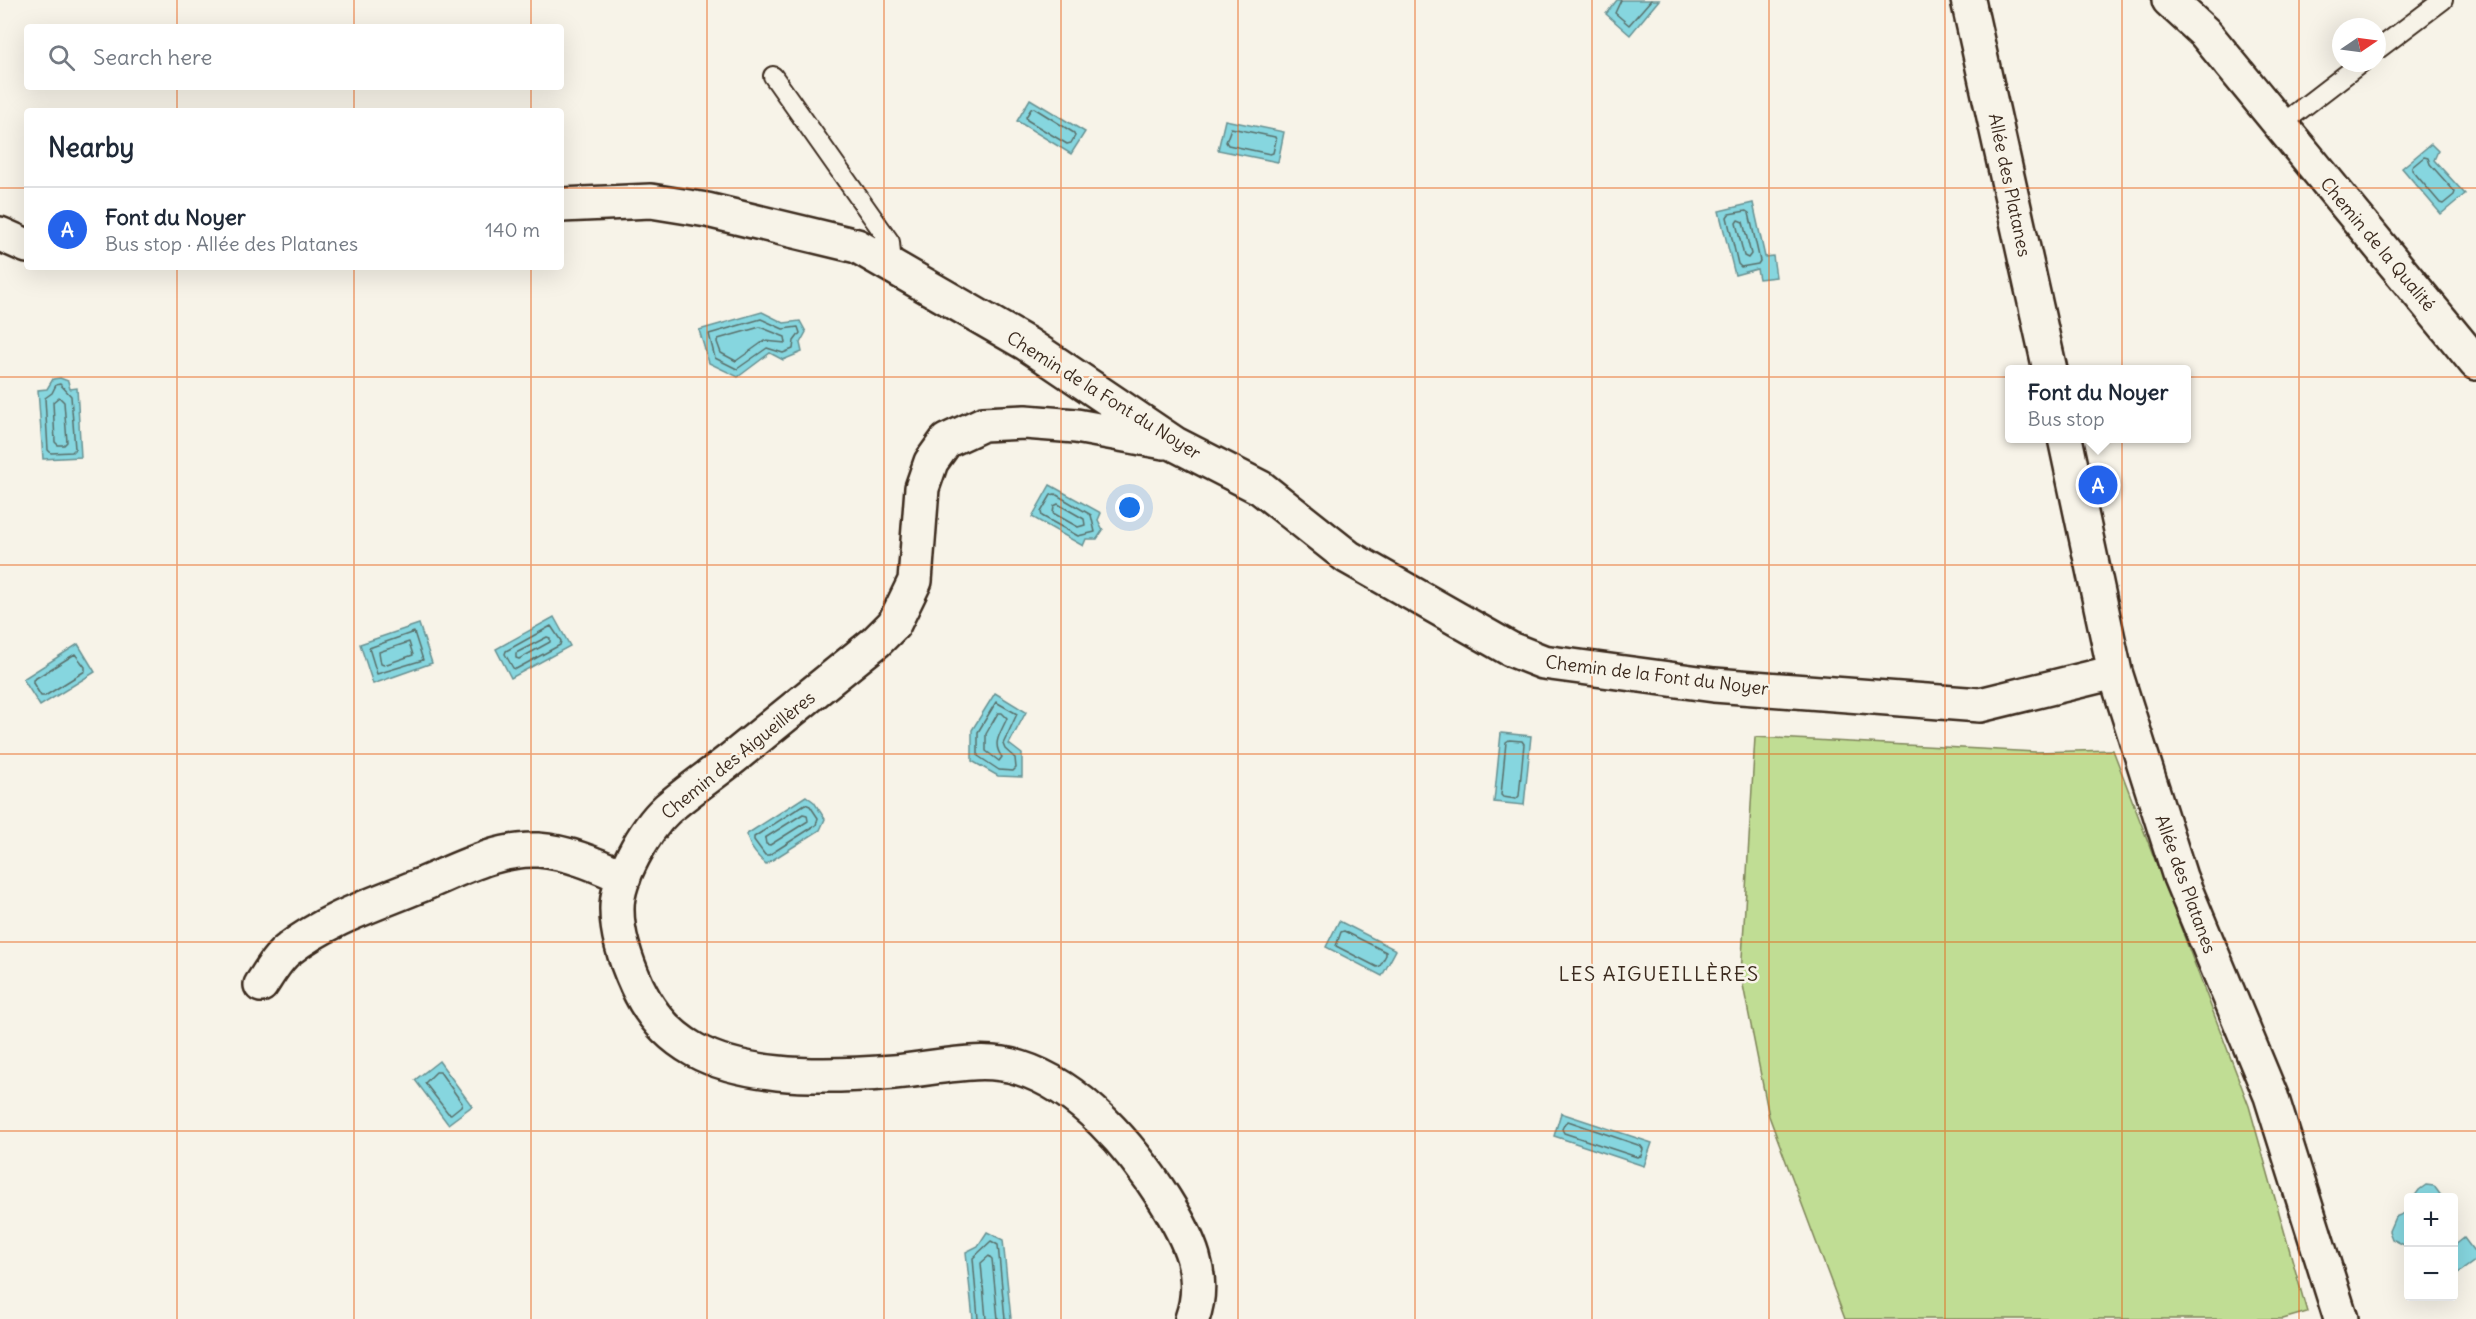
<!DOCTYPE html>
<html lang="en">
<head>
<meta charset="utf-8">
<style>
  body { margin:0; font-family:Delius,sans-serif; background:#f2f2f3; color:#1f2937 }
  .controls { position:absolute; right:18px; bottom:18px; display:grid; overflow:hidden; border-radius:6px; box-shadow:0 6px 24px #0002 }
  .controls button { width:54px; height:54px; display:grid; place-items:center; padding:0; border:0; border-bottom:2px solid #e0e1e3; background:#fff; color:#1f2937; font:30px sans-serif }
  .compass { position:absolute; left:2332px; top:18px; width:54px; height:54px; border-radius:50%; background:#fff; box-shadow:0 6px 24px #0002; rotate:77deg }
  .you { position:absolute; left:1130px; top:508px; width:21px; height:21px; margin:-15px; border:4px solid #fff; border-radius:50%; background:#1a73e8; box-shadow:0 0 0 9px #1a73e833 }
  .badge { display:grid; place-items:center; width:39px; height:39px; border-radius:50%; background:#2563eb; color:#fff; font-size:20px; font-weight:700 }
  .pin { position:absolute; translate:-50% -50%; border:3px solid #fff; box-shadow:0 2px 6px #0006 }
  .popup { position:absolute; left:2005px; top:365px; width:186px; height:78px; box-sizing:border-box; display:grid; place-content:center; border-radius:6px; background:#fff; filter:drop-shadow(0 2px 4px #0005); font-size:20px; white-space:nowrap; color:#747a83 }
  .popup b { font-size:22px; color:#1f2937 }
  .popup::after { content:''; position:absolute; left:50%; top:100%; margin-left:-12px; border:12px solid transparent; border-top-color:#fff }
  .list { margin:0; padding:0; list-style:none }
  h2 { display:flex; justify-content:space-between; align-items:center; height:78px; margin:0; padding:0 24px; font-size:26px }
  h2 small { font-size:20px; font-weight:400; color:#747a83 }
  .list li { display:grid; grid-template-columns:39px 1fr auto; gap:18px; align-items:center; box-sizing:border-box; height:84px; padding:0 24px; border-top:2px solid #e0e1e3 }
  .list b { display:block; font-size:22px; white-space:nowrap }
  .list p { margin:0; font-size:20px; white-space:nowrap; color:#747a83 }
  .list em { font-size:20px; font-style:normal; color:#747a83 }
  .icon { flex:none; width:33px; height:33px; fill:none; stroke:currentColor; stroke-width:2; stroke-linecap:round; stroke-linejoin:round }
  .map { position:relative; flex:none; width:2476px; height:1319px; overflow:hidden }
  .search { position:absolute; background:#fff; box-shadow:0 6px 24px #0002; left:24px; top:24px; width:540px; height:66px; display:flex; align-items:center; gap:15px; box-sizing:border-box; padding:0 21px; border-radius:6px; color:#747a83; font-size:22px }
  .panel { position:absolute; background:#fff; box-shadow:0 6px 24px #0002; left:24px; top:108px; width:540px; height:162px; border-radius:6px }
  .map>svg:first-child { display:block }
  .green { fill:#c0dd94; stroke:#7e8459; stroke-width:1.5 }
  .water { fill:#86d6df; stroke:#689192; stroke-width:1.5 }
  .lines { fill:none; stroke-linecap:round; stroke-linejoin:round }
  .shore { stroke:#596f6b; stroke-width:1.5 }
  .service-casing { stroke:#3b2a1e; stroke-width:22 }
  .minor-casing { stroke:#3b2a1e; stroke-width:38 }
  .service { stroke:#f7f3e8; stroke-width:18 }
  .minor { stroke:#f7f3e8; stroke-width:33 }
  .grid { fill:none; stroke:#e8590c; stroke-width:1.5; stroke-opacity:0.55 }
  .labels { text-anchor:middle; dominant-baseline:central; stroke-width:5; stroke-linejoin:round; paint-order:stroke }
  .street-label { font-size:18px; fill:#3b2a1e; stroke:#f7f3e8 }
  .neighbourhood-label { font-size:20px; letter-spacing:1.5px; fill:#3b2a1e; stroke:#f7f3e8 }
</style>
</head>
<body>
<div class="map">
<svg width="2476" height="1319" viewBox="0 0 2476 1319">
  <rect width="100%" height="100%" fill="#f7f3e8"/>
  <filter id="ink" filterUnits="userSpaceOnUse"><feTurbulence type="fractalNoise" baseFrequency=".0167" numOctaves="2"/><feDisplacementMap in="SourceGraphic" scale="12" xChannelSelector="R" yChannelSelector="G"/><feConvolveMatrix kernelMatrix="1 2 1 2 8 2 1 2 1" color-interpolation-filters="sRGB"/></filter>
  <g filter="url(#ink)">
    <path class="green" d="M 1755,737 L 2036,752 L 2113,750 L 2249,1106 L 2307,1312 L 2283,1319 L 1845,1319 L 1769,1116 L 1741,975 Z"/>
    <path class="water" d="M 1617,0 L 1659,0 L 1630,35 L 1606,14 Z
      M 1030,99 L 1085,132 L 1071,154 L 1017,121 Z
      M 1225,120 L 1284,132 L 1278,162 L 1218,150 Z
      M 2431,144 L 2438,151 L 2434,160 L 2465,194 L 2441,214 L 2402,168 Z
      M 1753,203 L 1765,257 L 1773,256 L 1776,277 L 1759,279 L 1757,269 L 1735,275 L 1719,211 Z
      M 762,312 L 784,323 L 800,321 L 806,332 L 800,343 L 802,352 L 783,360 L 770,353 L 738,377 L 709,363 L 699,330 Z
      M 60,378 L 68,381 L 70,389 L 77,388 L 81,457 L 43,459 L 38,390 L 47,389 L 53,379 Z
      M 1050,485 L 1101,513 L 1098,520 L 1103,530 L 1097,539 L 1086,539 L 1083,546 L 1032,517 Z
      M 554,617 L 570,646 L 511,678 L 496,649 Z
      M 419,624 L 432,663 L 373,684 L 360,644 Z
      M 78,644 L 95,672 L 40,706 L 23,679 Z
      M 995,693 L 1026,712 L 1009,744 L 1022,754 L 1022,777 L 998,776 L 972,761 L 972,730 Z
      M 1501,733 L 1531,736 L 1524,805 L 1494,802 Z
      M 806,796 L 814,802 L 825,819 L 820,830 L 766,864 C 757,856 748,846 747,834 Z
      M 1339,921 L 1396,950 L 1382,976 L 1326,947 Z
      M 439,1061 L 472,1106 L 448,1124 L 415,1080 Z
      M 1561,1113 L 1652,1143 L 1644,1166 L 1554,1136 Z
      M 2426,1185 L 2434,1186 L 2442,1197 L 2414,1197 L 2419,1190 Z
      M 2405,1213 L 2408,1214 L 2408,1247 L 2392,1239 L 2389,1231 L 2395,1217 Z
      M 987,1232 L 1003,1240 L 1011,1319 L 973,1319 L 966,1252 L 978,1246 Z
      M 2464,1238 L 2476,1254 L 2476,1260 L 2454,1276 L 2454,1246 Z"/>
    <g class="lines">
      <path class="shore" d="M 1621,0 L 1615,13 L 1629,25 L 1651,0
        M 1034,108 L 1074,133 L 1075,136 L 1071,143 L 1067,144 L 1027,120 L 1026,117 L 1031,109 Z
        M 1231,128 L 1275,137 L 1276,140 L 1273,153 L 1270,154 L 1228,145 L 1226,142 Z
        M 2424,157 L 2428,158 L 2430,164 L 2455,192 L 2454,195 L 2443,204 L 2440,203 L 2412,170 L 2412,167 Z
        M 1746,211 L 1749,213 L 1760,261 L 1758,264 L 1741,267 L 1738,264 L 1727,217 L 1729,214 Z
        M 1738,220 L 1743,222 L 1751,254 L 1748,258 L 1744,256 L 1736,223 Z
        M 761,319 L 783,329 L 798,327 L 800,333 L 794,341 L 793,349 L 783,353 L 767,348 L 737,369 L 715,358 L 709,334 Z
        M 760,327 L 785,337 L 786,343 L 764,341 L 736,361 L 721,353 L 717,342 L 718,339 Z
        M 60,384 L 71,396 L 75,449 L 72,452 L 51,453 L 48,450 L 45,398 L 52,393 L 56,385 Z
        M 59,397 L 64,402 L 67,442 L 64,445 L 58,445 L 55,442 L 53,402 Z
        M 1055,494 L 1091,515 L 1095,532 L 1078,536 L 1042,516 L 1041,512 L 1051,495 Z
        M 1058,504 L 1084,519 L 1085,525 L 1078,527 L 1053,513 L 1054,506 Z
        M 551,626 L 561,641 L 560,645 L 516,669 L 513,668 L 505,654 L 506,651 Z
        M 414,632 L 423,660 L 377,674 L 369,648 Z
        M 547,637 L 550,638 L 550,642 L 519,659 L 516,658 L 516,653 Z
        M 409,642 L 413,655 L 384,665 L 381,664 L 379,652 Z
        M 75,654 L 85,667 L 85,671 L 45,696 L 41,696 L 33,683 L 33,680 Z
        M 996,702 L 1017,714 L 1003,744 L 1005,749 L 1015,758 L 1016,768 L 1013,771 L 999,770 L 978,756 L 978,732 Z
        M 998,713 L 1002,713 L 1007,718 C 1001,733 991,743 1002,757 L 999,761 L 986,751 L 986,734 Z
        M 1509,740 L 1522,741 L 1524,744 L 1519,796 L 1516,799 L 1503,797 L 1501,795 L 1506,742 Z
        M 805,804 L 810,806 L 818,818 L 816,825 L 769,855 L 765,855 L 754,840 L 754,837 Z
        M 803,814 L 807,815 L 808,821 L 770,845 L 766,844 L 765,838 Z
        M 1344,931 L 1386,952 L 1386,955 L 1380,966 L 1377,967 L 1336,946 L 1341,932 Z
        M 436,1072 L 440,1072 L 462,1103 L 461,1106 L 451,1114 L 448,1113 L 425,1083 Z
        M 1568,1121 L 1641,1146 L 1643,1149 L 1641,1156 L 1637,1157 L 1564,1133 L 1562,1129 L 1565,1123 Z
        M 978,1319 L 973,1258 L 991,1241 L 998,1245 L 1005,1319
        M 986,1319 L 981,1263 L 989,1256 L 992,1259 L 998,1319"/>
      <defs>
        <path id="service" d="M 2377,50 L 2443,0
          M 773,76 L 890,242 L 892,266
          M 2279,126 L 2361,63"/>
        <path id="minor" d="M 1968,0 L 2050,370
          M 2169,0 L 2205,33 L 2476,363
          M 561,205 L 651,201 L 707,210 L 857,246 L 1027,344 L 1175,444 L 1261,488 L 1348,557 L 1510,649 L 1543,662 L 1714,685 L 1980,705 L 2115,672
          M 0,234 L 27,246
          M 2065,438 L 2115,672 L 2180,877 L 2271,1096 L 2341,1319
          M 1164,442 L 1076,426 L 1025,422 L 983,424 L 946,441 L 931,462 L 922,488 L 915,581 L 894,624 L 876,642 C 831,679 785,716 739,753 C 716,772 690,789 667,809 C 645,829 616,880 617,910 C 617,937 626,962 637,986 C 665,1047 714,1066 778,1073 C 816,1077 856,1075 894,1072 C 935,1069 980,1055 1020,1068 C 1081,1087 1132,1148 1165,1200 C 1188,1237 1208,1275 1192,1319
          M 261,985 C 269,973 278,957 289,949 C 326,920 372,905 416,887 C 454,872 495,848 538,850 C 568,852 597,865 624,877"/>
      </defs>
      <use href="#service" class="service-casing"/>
      <use href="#minor" class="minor-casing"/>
      <use href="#service" class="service"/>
      <use href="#minor" class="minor"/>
    </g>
  </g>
  <path class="grid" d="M 177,0 L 177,27M 354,0 L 354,27M 531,0 L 531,27M 707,0 L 707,1319M 884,0 L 884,1319M 1061,0 L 1061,1319M 1238,0 L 1238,1319M 1415,0 L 1415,1319M 1592,0 L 1592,1319M 1769,0 L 1769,1319M 1945,0 L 1945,1319M 2122,0 L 2122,1319M 2299,0 L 2299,1319M 177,87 L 177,111M 354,87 L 354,111M 531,87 L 531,111M 0,188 L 27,188M 561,188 L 2476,188M 177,267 L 177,1319M 354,267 L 354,1319M 531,267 L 531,1319M 0,377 L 2476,377M 0,565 L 2476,565M 0,754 L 2476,754M 0,942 L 2476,942M 0,1131 L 2476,1131"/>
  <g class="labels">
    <g class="street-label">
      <text transform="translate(2010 185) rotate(78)">Allée des Platanes</text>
      <text transform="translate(2378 244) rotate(50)">Chemin de la Qualité</text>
      <text transform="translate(1104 395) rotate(32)">Chemin de la Font du Noyer</text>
      <text transform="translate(1657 675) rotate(7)">Chemin de la Font du Noyer</text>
      <text transform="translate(738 755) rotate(-39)">Chemin des Aigueillères</text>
      <text transform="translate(2186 884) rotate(70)">Allée des Platanes</text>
    </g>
    <g class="neighbourhood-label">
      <text x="1659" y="973">LES AIGUEILLÈRES</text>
    </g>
  </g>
</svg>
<div class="controls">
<button>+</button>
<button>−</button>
</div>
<svg class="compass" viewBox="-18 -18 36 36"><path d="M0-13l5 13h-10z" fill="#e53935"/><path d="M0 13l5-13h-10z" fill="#747a83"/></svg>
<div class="you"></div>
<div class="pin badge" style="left:2098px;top:485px">A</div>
<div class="popup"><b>Font du Noyer</b>Bus stop</div>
<div class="search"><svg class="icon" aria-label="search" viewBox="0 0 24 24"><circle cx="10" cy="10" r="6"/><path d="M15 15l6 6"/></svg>Search here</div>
<section class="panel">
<h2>Nearby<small></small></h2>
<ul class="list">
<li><span class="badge">A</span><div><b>Font du Noyer</b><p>Bus stop · Allée des Platanes</p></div><em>140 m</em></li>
</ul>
</section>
</div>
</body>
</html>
